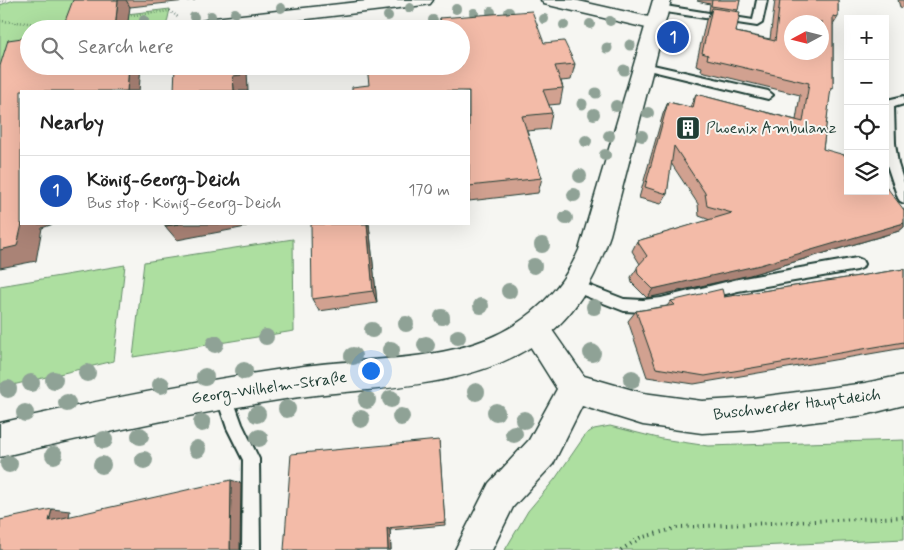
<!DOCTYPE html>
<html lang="en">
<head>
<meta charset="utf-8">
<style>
  body { margin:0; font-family:Mynerve,sans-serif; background:#f2f2f2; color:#222 }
  .controls { position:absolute; right:15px; top:15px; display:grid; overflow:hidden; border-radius:0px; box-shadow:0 5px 20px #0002 }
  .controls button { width:45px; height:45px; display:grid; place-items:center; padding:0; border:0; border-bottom:1px solid #e0e0e0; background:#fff; color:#222; font:25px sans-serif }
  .compass { position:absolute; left:784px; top:15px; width:45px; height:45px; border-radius:50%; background:#fff; box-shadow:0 5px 20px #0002; rotate:263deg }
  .you { position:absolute; left:370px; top:370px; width:18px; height:18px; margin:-12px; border:4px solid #fff; border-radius:50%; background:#1a73e8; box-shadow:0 0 0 8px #1a73e833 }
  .badge { display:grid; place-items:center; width:32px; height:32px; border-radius:50%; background:#db2777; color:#fff; font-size:16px; font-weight:700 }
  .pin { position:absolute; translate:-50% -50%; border:2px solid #fff; box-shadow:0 1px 5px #0006 }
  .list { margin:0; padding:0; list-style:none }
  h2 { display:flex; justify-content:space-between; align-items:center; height:65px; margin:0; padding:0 20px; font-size:21px }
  h2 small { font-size:16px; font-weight:400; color:#767676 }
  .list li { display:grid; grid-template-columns:32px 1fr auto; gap:15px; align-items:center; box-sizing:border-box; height:70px; padding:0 20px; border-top:1px solid #e0e0e0 }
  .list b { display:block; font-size:19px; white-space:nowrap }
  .list p { margin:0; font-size:16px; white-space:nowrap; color:#767676 }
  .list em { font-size:16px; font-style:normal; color:#767676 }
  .icon { flex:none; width:28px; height:28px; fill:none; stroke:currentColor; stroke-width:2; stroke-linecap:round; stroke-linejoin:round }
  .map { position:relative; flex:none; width:904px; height:550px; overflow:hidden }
  .search { position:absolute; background:#fff; box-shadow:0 5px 20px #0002; left:20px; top:20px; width:450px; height:55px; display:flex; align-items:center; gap:12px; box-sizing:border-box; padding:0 18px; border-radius:28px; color:#767676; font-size:19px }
  .panel { position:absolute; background:#fff; box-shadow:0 5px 20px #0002; left:20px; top:90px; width:450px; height:135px; border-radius:0px }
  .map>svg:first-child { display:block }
  .green { fill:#addfa0; stroke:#668e6a }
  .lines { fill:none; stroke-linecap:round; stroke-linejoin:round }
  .lane-casing { stroke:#1f3d34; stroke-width:4 }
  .street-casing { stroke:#1f3d34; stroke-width:3 }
  .secondary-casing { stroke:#1f3d34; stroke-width:3 }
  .path-far1 { stroke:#1f3d34; stroke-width:2.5; stroke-dasharray:0.5 2.5; stroke-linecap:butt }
  .path { stroke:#1f3d34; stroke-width:4; stroke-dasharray:1 4.5; stroke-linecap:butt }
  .lane { fill:#f6f6f2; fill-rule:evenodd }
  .street { fill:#f6f6f2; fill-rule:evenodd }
  .secondary { fill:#f6f6f2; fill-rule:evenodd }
  .tree { fill:#8fa296 }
  .wall { fill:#d1a190; stroke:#1f3d34 }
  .shaded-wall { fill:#aa8376; stroke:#1f3d34 }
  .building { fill:#f3bba8; stroke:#1f3d34; fill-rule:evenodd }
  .labels { text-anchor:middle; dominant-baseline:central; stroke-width:4; stroke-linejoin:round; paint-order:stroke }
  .poi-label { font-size:16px; fill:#1f3d34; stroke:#f6f6f2; text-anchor:start }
  .street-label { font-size:16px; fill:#1f3d34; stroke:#f6f6f2 }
</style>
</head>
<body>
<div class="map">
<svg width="904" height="550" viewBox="0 0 904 550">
  <rect width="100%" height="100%" fill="#f6f6f2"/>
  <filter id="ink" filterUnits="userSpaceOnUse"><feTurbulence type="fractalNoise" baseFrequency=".02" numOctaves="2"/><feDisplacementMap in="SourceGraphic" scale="10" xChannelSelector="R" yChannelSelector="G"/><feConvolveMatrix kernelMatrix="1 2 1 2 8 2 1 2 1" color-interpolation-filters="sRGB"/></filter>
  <g filter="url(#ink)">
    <path class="green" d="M 14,0 L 82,0 L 75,20 L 170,9 L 166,27 L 29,29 L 29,44 L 0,68 L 0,5 Z
      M 293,239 L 294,331 L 133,357 L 144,262 Z
      M 125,265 L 114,361 L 0,388 L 0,286 Z
      M 610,426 L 662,439 L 708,446 L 904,440 L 904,539 L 677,550 L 505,550 L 528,511 L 555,479 L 586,434 L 594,429 Z"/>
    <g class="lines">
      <defs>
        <path id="lane" d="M 757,0 L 767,0 L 762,23 L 757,26 L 659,11 L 654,8 L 659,5 L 753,20 Z
          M 644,63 L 768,91 L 773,95 L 768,99 L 640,68 L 639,66 Z
          M 904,96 L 904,104 L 894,107 L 895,143 L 898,164 L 904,183 L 904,203 L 900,201 L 898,198 L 885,159 L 885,104 L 887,100 Z
          M 857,258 L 862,260 L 864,264 L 862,268 L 857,270 L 738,291 L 661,310 L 643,312 L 624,311 L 570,290 L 568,286 L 570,282 L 575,280 L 624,299 L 643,300 L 661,298 L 738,279 Z
          M 223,385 L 229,388 L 242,424 L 259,459 L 260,550 L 242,550 L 243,460 L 227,428 L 215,393 L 217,388 Z"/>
        <path id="street" d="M 376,0 L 433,0 L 430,4 L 424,5 L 222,29 L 185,29 L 187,25 L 214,18 Z
          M 541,0 L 574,0 L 662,20 L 665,24 L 662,28 L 655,30 L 544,4 Z
          M 535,317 L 545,320 L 584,376 L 643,393 L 702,401 L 753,398 L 865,383 L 904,375 L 904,405 L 865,415 L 753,430 L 702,433 L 643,425 L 582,406 L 553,464 L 513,507 L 492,550 L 455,550 L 489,483 L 529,440 L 557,389 L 520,330 L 525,320 Z"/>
        <path id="secondary" d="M 653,0 L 671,0 L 610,235 C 595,281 573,321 531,347 C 458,392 368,386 285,399 C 189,414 95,434 0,457 L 0,423 C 101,400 202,380 304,366 C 364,358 430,362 487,339 C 529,322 561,291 579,250 Z"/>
      </defs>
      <use href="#lane" class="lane-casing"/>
      <use href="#street" class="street-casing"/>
      <use href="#secondary" class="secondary-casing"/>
      <path class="path-far1" d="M 0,2 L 8,0
        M 125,16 L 170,11 L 179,18
        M 0,21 L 41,24 L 67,23"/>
      <path class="path" d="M 621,550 L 640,538 L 680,527 L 904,517"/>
      <use href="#lane" class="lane"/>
      <use href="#street" class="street"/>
      <use href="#secondary" class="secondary"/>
    </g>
    <g class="tree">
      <circle cx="281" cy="8" r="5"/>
      <circle cx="410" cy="8" r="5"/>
      <circle cx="456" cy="9" r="5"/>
      <circle cx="491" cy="12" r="5"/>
      <circle cx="509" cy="12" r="5"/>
      <circle cx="235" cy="13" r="5"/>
      <circle cx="474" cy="13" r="5"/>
      <circle cx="211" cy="16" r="5"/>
      <circle cx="388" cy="16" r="5"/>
      <circle cx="194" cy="17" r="5"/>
      <circle cx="544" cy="19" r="5"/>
      <circle cx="144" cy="20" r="5"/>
      <circle cx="433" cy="20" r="5"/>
      <circle cx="610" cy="21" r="5"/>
      <circle cx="590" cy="24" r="5"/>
      <circle cx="564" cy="25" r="5"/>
      <circle cx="630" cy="45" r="5.5"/>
      <circle cx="607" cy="48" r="5.5"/>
      <circle cx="624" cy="70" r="5.5"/>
      <circle cx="596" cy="93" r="5.5"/>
      <circle cx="582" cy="104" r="5.5"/>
      <circle cx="616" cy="106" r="6"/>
      <circle cx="648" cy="113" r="6"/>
      <circle cx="594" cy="114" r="6"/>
      <circle cx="609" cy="136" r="6"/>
      <circle cx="642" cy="136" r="6"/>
      <circle cx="586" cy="141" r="6"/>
      <circle cx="605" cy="155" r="6"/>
      <circle cx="580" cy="176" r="7"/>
      <circle cx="574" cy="195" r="7"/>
      <circle cx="566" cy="218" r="7"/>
      <circle cx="542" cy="245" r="8"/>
      <circle cx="534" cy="266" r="8"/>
      <circle cx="509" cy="291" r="8"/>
      <circle cx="481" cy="306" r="8"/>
      <circle cx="594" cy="307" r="8"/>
      <circle cx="442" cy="317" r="8"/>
      <circle cx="406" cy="324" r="8"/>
      <circle cx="372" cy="330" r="8"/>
      <circle cx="266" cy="337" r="8"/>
      <circle cx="458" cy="337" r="8"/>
      <circle cx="215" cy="344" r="9"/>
      <circle cx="426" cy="345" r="9"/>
      <circle cx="391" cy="350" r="9"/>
      <circle cx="592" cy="353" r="9"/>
      <circle cx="353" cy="356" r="9"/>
      <circle cx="244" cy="371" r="9"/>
      <circle cx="87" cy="373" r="9"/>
      <circle cx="205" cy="377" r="9"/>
      <circle cx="632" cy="379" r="9"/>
      <circle cx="54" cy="380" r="9"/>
      <circle cx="31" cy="383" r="9"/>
      <circle cx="161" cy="385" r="9"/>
      <circle cx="8" cy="389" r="9"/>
      <circle cx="476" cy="392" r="9"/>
      <circle cx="391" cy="399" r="9"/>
      <circle cx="367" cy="400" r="9"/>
      <circle cx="67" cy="403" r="9"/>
      <circle cx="287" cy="409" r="9"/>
      <circle cx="496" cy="412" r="9"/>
      <circle cx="25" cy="413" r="9"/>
      <circle cx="257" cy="414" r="9"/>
      <circle cx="401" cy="417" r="9"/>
      <circle cx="361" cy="419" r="9"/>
      <circle cx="524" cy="420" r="9"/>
      <circle cx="202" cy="423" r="9"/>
      <circle cx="514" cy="434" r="9"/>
      <circle cx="140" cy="436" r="9"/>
      <circle cx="259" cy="438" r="9"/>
      <circle cx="104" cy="440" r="9"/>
      <circle cx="197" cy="449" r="9"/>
      <circle cx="54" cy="455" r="9"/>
      <circle cx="144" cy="460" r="9"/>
      <circle cx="9" cy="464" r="9"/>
      <circle cx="102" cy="465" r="9"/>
    </g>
    <path class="wall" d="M 73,0 L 195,0 L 130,7 Z
      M 698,0 L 740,0 L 737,12 L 736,32 L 770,39 L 775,0 L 838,0 L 838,17 L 833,25 L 833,88 L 830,92 L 823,149 L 848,191 L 904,210 L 904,227 L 899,231 L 750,275 L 647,298 L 632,283 L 631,277 L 640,264 L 632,251 L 637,241 L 710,220 L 699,216 L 698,204 L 671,163 L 667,194 L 661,204 L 639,198 L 663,114 L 668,102 L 690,107 L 696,94 L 796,120 L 800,95 L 701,71 L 702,67 L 696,65 L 706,20 L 711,11 L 709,11 L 710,4 L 697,1 Z
      M 898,0 L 904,0 L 904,8 L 900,7 Z
      M 440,18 L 544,43 L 575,64 L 571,80 L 561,81 L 563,88 L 560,104 L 549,105 L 552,113 L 549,129 L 527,131 L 542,178 L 538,193 L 469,201 L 469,91 L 369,85 L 461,66 L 461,29 L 440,29 Z
      M 369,224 L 377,303 L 319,311 L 312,299 Z
      M 904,269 L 904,348 L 694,384 L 647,377 L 628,321 L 636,311 L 667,306 L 671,301 L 724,297 Z
      M 439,440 L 445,525 L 390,530 L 391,550 L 284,550 Z"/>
    <path class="shaded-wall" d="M 118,0 L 126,0 L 130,7 L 127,29 L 115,29 Z
      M 129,66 L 141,66 L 139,91 L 127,91 Z
      M 241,66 L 246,66 L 247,70 L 248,91 L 234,91 L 233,76 Z
      M 904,223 L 904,227 L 899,231 L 750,275 L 647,298 L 653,289 Z
      M 22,224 L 53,224 L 42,228 L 36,261 L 0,268 L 0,250 Z
      M 179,224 L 246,224 L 246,227 L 177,240 L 165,226 Z
      M 367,224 L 369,224 L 377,303 L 373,291 Z
      M 231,480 L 241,483 L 240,550 L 231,550 L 230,549 Z
      M 52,509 L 70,511 L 68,523 L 49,521 Z
      M 387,528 L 390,530 L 391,550 L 388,550 Z"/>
    <path class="building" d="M 73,0 L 118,0 L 115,29 L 62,29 Z
      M 712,0 L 740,0 L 738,10 L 711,6 Z
      M 780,0 L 838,0 L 838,17 L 833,16 L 833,88 L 831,88 L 823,149 L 848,156 L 848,191 L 885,191 L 885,185 L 904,210 L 904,223 L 760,265 L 653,289 L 638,274 L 637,267 L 647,256 L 637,241 L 732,213 L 707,206 L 705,193 L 674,146 L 667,194 L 645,187 L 668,102 L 693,108 L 696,94 L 803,122 L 809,83 L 707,59 L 708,55 L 702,53 L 712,8 L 740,12 L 736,32 L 775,41 ZM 792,22 L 822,22 L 822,52 L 792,52 Z
      M 532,11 L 544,43 L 564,41 L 575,64 L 555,66 L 563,88 L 543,90 L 552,113 L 522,116 L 542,178 L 469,186 L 469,91 L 352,91 L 352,87 L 369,85 L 367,66 L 461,66 L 461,29 L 442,29 L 440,18 Z
      M 29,37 L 29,66 L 129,66 L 127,91 L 21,91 L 21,224 L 22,224 L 17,246 L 0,250 L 0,66 L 8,40 Z
      M 175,66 L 241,66 L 241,75 L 233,76 L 234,91 L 174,91 Z
      M 165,224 L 179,224 L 165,226 Z
      M 311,224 L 367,224 L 373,291 L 312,299 Z
      M 904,269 L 904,342 L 705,376 L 656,368 L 636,311 L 675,305 L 671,301 L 722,289 L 724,297 Z
      M 439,440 L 445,522 L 387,528 L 388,550 L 284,550 L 291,454 Z
      M 231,480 L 230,549 L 231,550 L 0,550 L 0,520 L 52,509 L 49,521 Z"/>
  </g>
  <defs>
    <symbol id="building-square" viewBox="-11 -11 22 22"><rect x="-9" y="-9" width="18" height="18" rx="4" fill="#1f3d34" stroke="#f6f6f2"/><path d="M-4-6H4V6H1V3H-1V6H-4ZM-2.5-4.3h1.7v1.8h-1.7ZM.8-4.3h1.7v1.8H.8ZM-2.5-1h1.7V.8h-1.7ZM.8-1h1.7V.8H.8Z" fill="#fff"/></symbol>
  </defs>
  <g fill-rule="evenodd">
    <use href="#building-square" x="674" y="114" width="28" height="28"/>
  </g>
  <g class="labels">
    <g class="poi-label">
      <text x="706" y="128">Phoenix Ambulanz</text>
    </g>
    <g class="street-label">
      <text transform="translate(269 388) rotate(-8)">Georg-Wilhelm-Straße</text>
      <text transform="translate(797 405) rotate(-7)">Buschwerder Hauptdeich</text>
    </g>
  </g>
</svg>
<div class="controls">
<button>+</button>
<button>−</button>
<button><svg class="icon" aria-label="locate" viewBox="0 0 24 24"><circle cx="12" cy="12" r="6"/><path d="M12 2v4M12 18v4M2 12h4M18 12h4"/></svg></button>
<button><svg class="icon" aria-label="layers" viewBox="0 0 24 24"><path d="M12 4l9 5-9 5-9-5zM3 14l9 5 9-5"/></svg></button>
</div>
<svg class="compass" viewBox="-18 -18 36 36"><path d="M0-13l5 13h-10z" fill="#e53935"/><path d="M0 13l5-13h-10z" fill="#767676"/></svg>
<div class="you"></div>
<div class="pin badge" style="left:673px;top:37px;background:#1a4fb4">1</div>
<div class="search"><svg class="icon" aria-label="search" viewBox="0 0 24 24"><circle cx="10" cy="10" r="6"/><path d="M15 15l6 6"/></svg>Search here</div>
<section class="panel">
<h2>Nearby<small></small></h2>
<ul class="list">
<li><span class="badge" style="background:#1a4fb4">1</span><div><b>König-Georg-Deich</b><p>Bus stop · König-Georg-Deich</p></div><em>170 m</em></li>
</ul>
</section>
</div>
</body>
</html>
